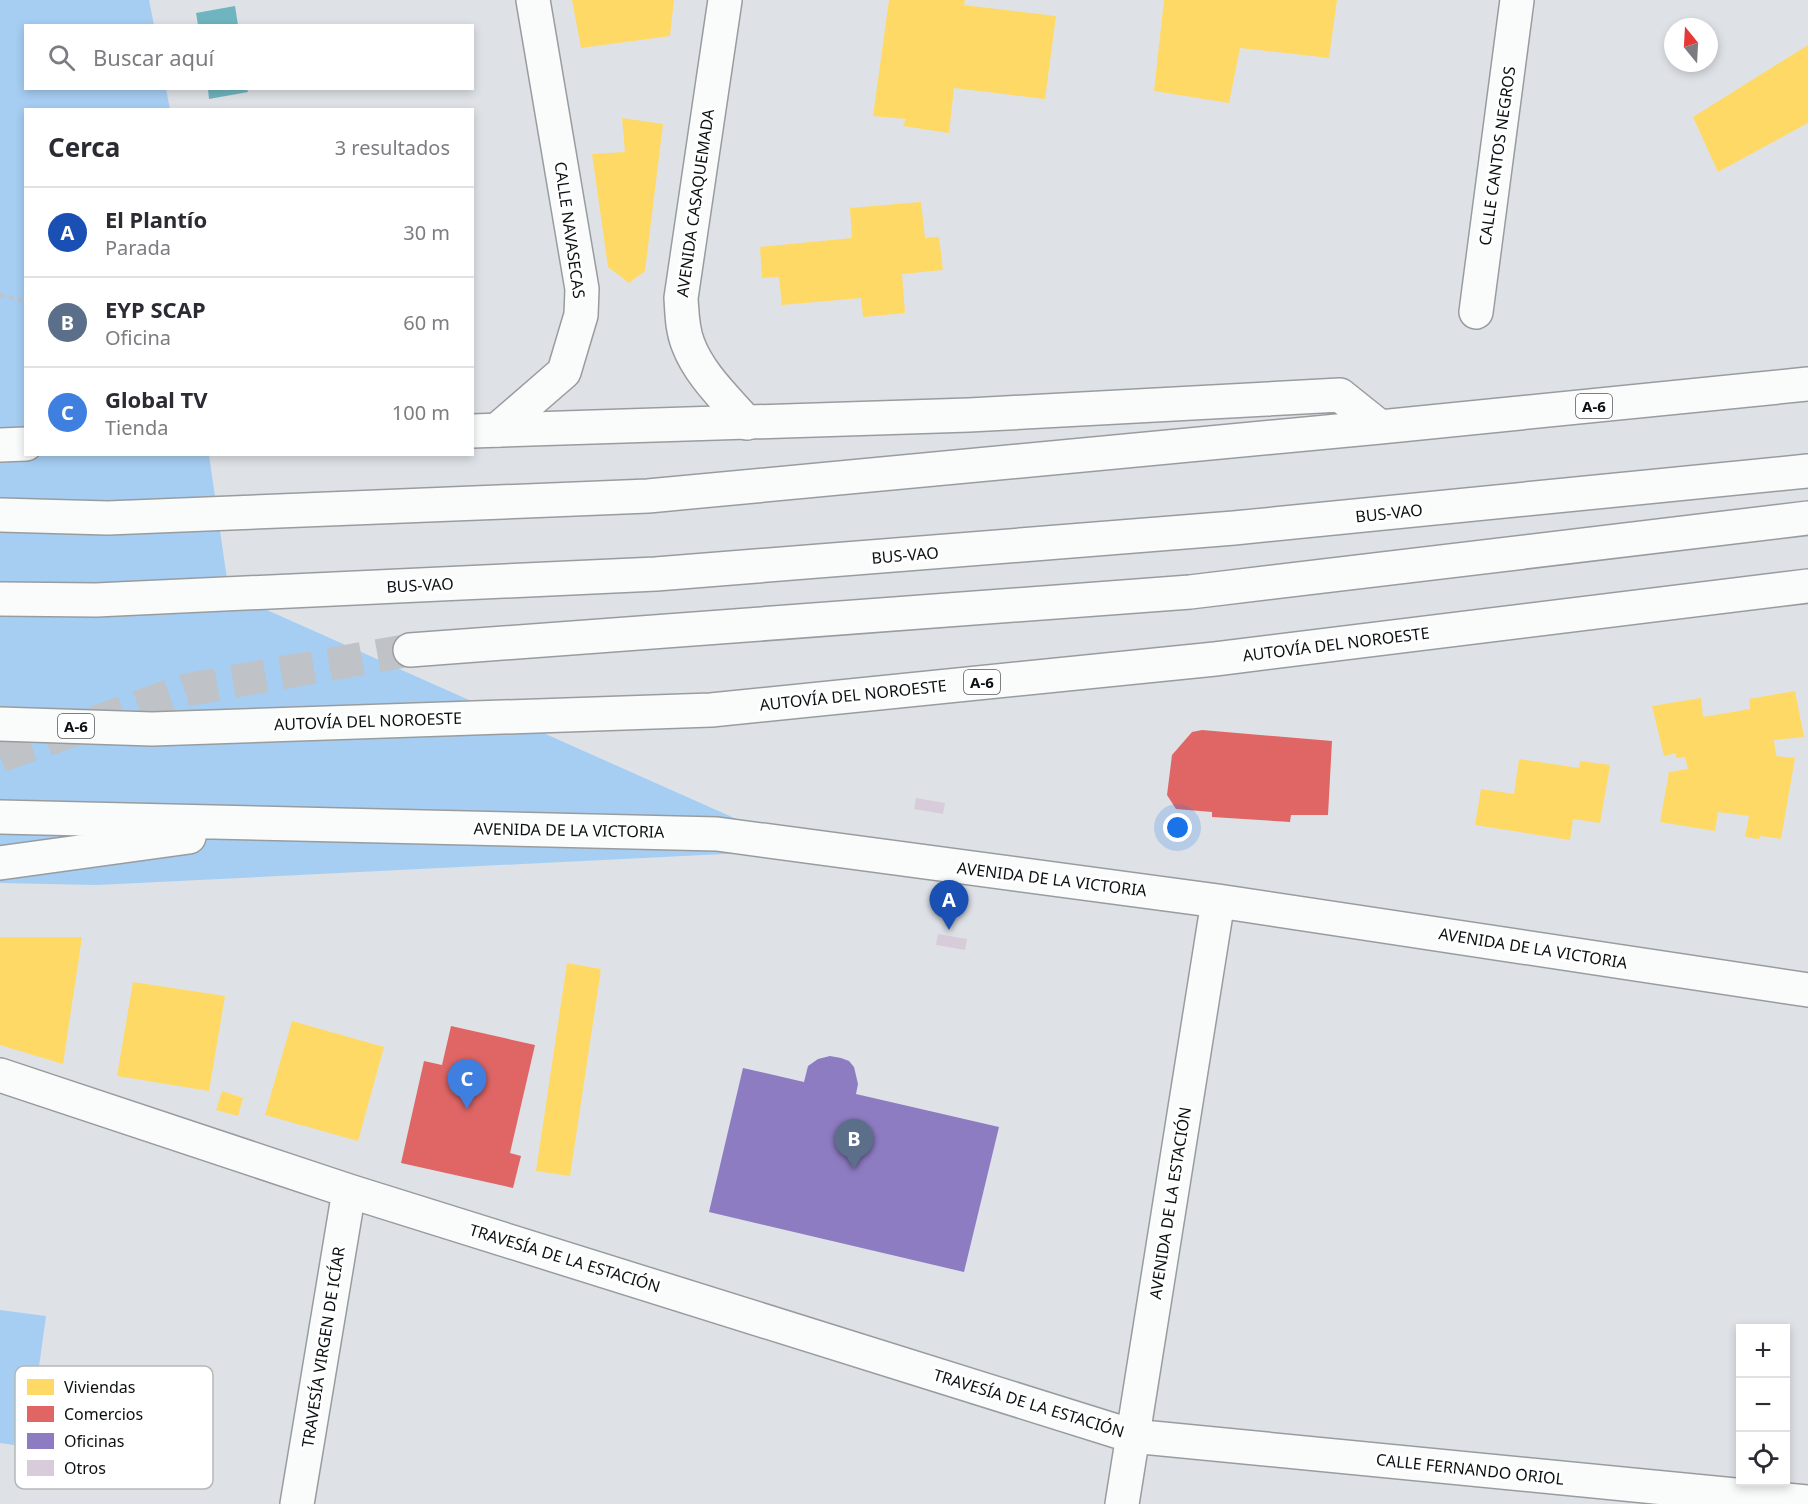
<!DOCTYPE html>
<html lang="es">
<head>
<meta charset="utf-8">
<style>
  body { margin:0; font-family:"Noto Sans",sans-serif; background:#f7f7f7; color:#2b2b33 }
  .controls { position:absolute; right:18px; bottom:18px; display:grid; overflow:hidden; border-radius:0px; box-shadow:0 3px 9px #0003 }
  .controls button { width:54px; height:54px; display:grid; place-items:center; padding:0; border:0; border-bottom:2px solid #e1e1e2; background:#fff; color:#2b2b33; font:30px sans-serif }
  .compass { position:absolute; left:1664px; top:18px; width:54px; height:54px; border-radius:50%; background:#fff; box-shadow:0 3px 9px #0003; rotate:342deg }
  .you { position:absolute; left:1178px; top:828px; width:21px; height:21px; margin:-15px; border:4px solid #fff; border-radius:50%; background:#1a73e8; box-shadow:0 0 0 9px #1a73e833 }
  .badge { display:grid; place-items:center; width:39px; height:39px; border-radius:50%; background:#2563eb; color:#fff; font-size:20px; font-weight:700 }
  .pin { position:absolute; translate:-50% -50px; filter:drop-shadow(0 2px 3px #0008) }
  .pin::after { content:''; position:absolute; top:32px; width:21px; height:18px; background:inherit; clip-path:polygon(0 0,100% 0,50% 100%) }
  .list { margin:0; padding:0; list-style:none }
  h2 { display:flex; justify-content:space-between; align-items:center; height:78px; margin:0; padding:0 24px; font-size:26px }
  h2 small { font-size:20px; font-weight:400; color:#7c7c81 }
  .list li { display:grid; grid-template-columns:39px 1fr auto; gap:18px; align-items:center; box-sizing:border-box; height:90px; padding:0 24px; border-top:2px solid #e1e1e2 }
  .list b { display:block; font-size:22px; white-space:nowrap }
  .list p { margin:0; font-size:20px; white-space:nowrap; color:#7c7c81 }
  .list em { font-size:20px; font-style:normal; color:#7c7c81 }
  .icon { flex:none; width:33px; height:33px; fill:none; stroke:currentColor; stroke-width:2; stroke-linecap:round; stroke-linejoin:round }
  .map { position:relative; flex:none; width:1808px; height:1504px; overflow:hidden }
  .search { position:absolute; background:#fff; box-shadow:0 3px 9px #0003; left:24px; top:24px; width:450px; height:66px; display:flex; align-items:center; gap:15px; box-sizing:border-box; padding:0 21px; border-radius:0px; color:#7c7c81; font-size:22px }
  .panel { position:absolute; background:#fff; box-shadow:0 3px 9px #0003; left:24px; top:108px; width:450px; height:348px; border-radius:0px }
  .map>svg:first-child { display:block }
  .green { fill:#a6cef2 }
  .water { fill:#6fb5c0 }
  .homes { fill:#ffd966 }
  .shops { fill:#e06666 }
  .offices { fill:#8e7cc3 }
  .building { fill:#d8ccda }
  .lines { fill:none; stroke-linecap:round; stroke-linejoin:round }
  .highway-tunnel { stroke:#bfc2c6; stroke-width:33; stroke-dasharray:33 16; stroke-linecap:butt }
  .minor-casing { stroke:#999c9f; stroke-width:36 }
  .highway-casing { stroke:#999c9f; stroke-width:36 }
  .path { stroke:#c1c3c4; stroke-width:4; stroke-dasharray:4.5 4.5; stroke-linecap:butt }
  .minor { stroke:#fafbfb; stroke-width:33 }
  .highway { stroke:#fafbfb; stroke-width:33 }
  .labels { text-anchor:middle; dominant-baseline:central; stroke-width:6; stroke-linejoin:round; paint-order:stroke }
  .shield { fill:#fff; stroke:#565859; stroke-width:1.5 }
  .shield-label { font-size:15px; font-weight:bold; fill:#0d1012 }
  .street-label { font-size:16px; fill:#0d1012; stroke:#fff }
  .key { fill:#fff; stroke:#b6b7b8; stroke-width:1.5 }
  .key-label { font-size:16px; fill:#0d1012 }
</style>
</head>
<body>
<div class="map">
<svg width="1808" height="1504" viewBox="0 0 1808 1504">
  <rect width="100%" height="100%" fill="#dee2e6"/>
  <path class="green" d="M 0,0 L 149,0 L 154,25 L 26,26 L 26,88 L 166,89 L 170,109 L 26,110 L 26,454 L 209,455 L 229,593 L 806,850 L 97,885 L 0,883 Z
    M 0,1310 L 46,1316 L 28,1447 L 0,1443 Z"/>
  <path class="water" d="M 235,6 L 238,25 L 198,25 L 196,13 Z
    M 208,89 L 247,89 L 248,92 L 209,99 Z"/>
  <path class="homes" d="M 572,0 L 674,0 L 670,36 L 581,48 Z
    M 889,0 L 965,0 L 964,5 L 1056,16 L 1045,99 L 954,88 L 949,133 L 903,126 L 906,119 L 873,116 Z
    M 1164,0 L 1337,0 L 1329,58 L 1240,48 L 1229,103 L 1154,91 Z
    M 1808,45 L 1808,123 L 1718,172 L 1693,117 Z
    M 622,118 L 663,124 L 645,271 L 629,283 L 608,267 L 592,154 L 625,152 Z
    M 921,202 L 925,238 L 939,237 L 943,270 L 902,274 L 905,313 L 863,317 L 861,298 L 782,305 L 779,277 L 762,278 L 760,247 L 852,238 L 850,208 Z
    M 1795,691 L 1804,737 L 1774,740 L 1776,756 L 1795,758 L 1781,839 L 1760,836 L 1759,839 L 1745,837 L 1749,816 L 1718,812 L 1715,831 L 1660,822 L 1669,772 L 1688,769 L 1685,757 L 1676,758 L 1676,753 L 1664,756 L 1652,706 L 1701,698 L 1703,717 L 1750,709 L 1749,699 Z
    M 1519,759 L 1579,768 L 1580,761 L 1610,765 L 1600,823 L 1573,819 L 1570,840 L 1475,825 L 1481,789 L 1514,794 Z
    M 0,937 L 82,937 L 63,1064 L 0,1045 Z
    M 567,963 L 601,969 L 570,1176 L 536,1171 Z
    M 133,982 L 225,996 L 209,1091 L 117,1076 Z
    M 292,1021 L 384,1047 L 358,1141 L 265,1115 Z
    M 222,1091 L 243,1098 L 238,1116 L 216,1110 Z"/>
  <path class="shops" d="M 1202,730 L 1332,741 L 1328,815 L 1291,815 L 1290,822 L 1212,817 L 1212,812 L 1176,809 L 1167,795 L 1172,755 L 1192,732 Z
    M 451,1026 L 535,1045 L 510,1153 L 521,1156 L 513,1188 L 401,1163 L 424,1061 L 442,1065 Z"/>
  <path class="offices" d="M 830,1056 L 841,1058 L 849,1061 L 854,1067 L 858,1084 L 856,1094 L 999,1127 L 964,1272 L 709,1212 L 743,1068 L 804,1082 L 808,1066 L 818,1059 Z"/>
  <path class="building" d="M 916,798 L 945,803 L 943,814 L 914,809 Z
    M 938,934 L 967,939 L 965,950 L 936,945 Z"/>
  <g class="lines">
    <path class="highway-tunnel" d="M 0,756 L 186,690 L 410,650"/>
    <defs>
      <path id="minor" d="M 725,0 L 681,298 C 682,313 682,329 688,344 C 699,374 726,399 747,423
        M 1476,312 L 1517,0
        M 497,430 L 564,372 L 581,315 L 582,289 L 533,0
        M 0,817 L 717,834 L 1218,901 L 1808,990
        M 0,863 L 189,837
        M 0,1075 L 349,1191 L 1132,1436 L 1808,1502
        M 297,1504 L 349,1191
        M 1122,1504 L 1218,901"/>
      <path id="highway" d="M 472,431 L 969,415 L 1340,395 L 1380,427
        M 0,445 L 26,444
        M 0,515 L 108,518 L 648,496 L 1380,427 L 1808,384
        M 0,599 L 96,600 L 656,574 L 1234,528 L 1808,471
        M 410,650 L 1190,592 L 1808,518
        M 0,724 L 152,729 L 711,710 L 1215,659 L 1808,586"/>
    </defs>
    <use href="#minor" class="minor-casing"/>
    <use href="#highway" class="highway-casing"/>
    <path class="path" d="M 0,295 L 26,301"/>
    <use href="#minor" class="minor"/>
    <use href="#highway" class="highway"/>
  </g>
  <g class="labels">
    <g class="shield">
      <rect x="1576" y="394" width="36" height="24" rx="4.5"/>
      <rect x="964" y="670" width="36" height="24" rx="4.5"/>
      <rect x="58" y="714" width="36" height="24" rx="4.5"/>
    </g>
    <g class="shield-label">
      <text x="1594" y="406">A-6</text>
      <text x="982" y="682">A-6</text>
      <text x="76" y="726">A-6</text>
    </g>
    <g class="street-label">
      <text transform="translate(1497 156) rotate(-82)">CALLE CANTOS NEGROS</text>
      <text transform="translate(695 203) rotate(-82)">AVENIDA CASAQUEMADA</text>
      <text transform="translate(570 230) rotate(82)">CALLE NAVASECAS</text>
      <text transform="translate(1389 513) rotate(-6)">BUS-VAO</text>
      <text transform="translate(905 555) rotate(-5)">BUS-VAO</text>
      <text transform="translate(420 585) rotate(-3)">BUS-VAO</text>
      <text transform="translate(1336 644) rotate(-7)">AUTOVÍA DEL NOROESTE</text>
      <text transform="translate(853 695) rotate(-6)">AUTOVÍA DEL NOROESTE</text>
      <text transform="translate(368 721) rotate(-2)">AUTOVÍA DEL NOROESTE</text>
      <text transform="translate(569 830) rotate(1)">AVENIDA DE LA VICTORIA</text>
      <text transform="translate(1052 879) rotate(7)">AVENIDA DE LA VICTORIA</text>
      <text transform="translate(1533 948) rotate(9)">AVENIDA DE LA VICTORIA</text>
      <text transform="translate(1170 1203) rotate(-81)">AVENIDA DE LA ESTACIÓN</text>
      <text transform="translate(565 1258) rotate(17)">TRAVESÍA DE LA ESTACIÓN</text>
      <text transform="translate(323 1347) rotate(-81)">TRAVESÍA VIRGEN DE ICÍAR</text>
      <text transform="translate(1029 1403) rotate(17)">TRAVESÍA DE LA ESTACIÓN</text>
      <text transform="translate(1470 1469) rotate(6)">CALLE FERNANDO ORIOL</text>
    </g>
  </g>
  <rect x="15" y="1366" width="198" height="123" rx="9" class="key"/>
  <rect x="27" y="1379" width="27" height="16" fill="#ffd966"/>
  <rect x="27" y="1406" width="27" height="16" fill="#e06666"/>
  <rect x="27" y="1433" width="27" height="16" fill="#8e7cc3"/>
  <rect x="27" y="1460" width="27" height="16" fill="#d8ccda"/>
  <g class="key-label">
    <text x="64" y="1393">Viviendas</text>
    <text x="64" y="1420">Comercios</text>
    <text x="64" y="1447">Oficinas</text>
    <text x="64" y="1474">Otros</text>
  </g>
</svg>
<div class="controls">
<button>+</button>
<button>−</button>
<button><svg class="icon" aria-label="locate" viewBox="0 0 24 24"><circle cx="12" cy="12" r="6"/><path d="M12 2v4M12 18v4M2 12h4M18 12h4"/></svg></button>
</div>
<svg class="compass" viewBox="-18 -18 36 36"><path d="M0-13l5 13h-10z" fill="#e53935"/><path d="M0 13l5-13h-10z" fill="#7c7c81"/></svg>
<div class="you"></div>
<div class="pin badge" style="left:949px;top:930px;background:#1a4fb4">A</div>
<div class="pin badge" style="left:854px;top:1169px;background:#5c6f8a">B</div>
<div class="pin badge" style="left:467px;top:1109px;background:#3f7fe0">C</div>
<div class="search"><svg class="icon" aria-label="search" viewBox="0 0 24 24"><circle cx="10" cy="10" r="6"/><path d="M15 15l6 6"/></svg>Buscar aquí</div>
<section class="panel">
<h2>Cerca<small>3 resultados</small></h2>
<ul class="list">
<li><span class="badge" style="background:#1a4fb4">A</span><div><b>El Plantío</b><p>Parada</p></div><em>30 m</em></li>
<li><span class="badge" style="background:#5c6f8a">B</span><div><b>EYP SCAP</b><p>Oficina</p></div><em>60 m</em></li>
<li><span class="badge" style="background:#3f7fe0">C</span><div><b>Global TV</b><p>Tienda</p></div><em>100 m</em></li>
</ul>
</section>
</div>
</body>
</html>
